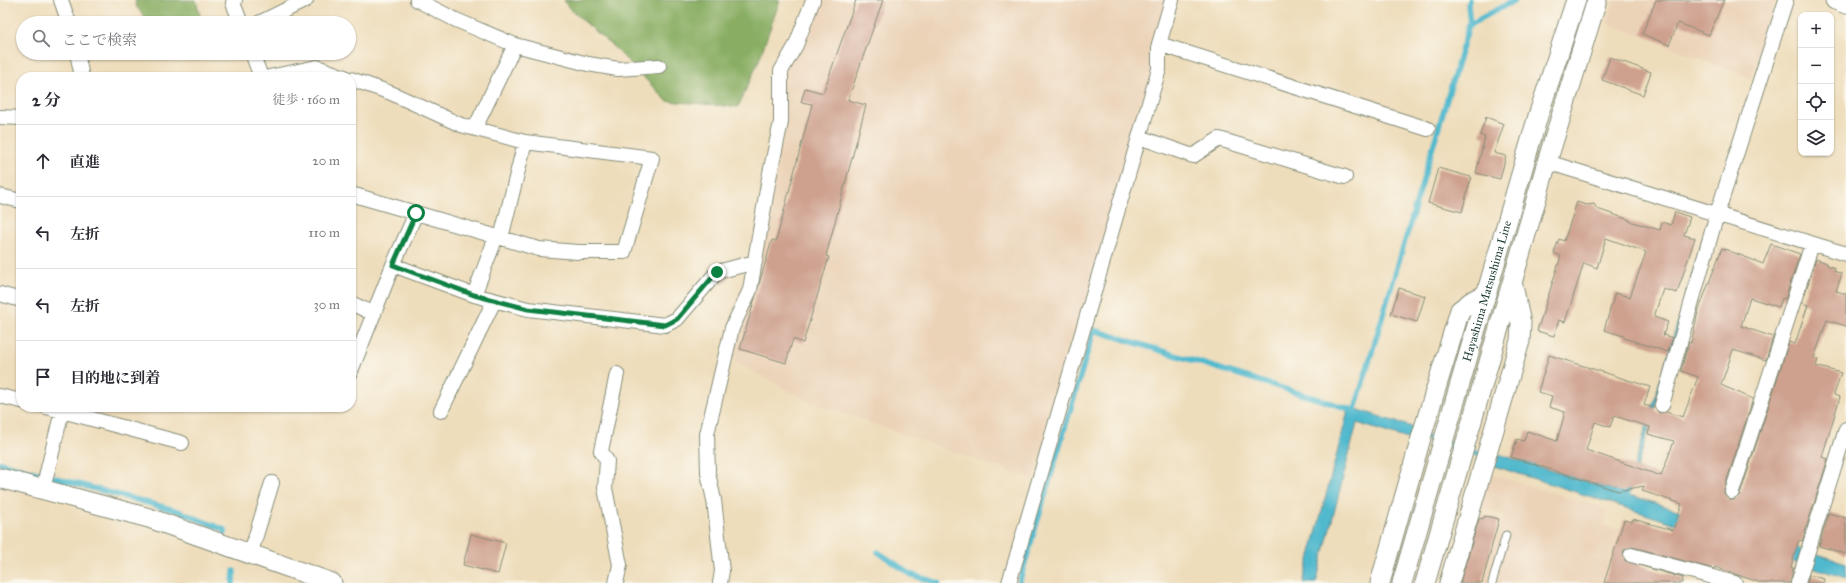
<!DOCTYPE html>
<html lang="ja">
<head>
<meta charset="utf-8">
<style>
  body { margin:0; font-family:"IM FELL Great Primer","Noto Serif JP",serif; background:#f7f7f7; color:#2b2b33 }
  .controls { position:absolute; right:12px; top:12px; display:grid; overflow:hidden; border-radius:8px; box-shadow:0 1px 3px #0004 }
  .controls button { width:36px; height:36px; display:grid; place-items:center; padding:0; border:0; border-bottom:1px solid #e1e1e2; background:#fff; color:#2b2b33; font:20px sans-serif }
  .stop { position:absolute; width:12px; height:12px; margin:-9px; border:3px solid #0b8043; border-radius:50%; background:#fff }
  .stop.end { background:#0b8043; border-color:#fff; box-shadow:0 1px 4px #0008 }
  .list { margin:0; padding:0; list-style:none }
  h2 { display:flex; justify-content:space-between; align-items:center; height:52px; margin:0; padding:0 16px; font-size:17px }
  h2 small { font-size:13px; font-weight:400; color:#7c7c81 }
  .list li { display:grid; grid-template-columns:26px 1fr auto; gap:12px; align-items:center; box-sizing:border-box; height:72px; padding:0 16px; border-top:1px solid #e1e1e2 }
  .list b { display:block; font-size:15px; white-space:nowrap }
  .list em { font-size:13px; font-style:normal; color:#7c7c81 }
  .icon { flex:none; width:22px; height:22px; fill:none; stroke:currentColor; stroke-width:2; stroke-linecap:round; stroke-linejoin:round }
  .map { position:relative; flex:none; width:1846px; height:583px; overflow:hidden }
  .search { position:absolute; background:#fff; box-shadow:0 1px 3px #0004; left:16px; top:16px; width:340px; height:44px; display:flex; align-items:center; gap:10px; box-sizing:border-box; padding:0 14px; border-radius:22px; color:#7c7c81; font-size:15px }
  .panel { position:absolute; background:#fff; box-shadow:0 1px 3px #0004; left:16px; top:72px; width:340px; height:340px; border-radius:16px }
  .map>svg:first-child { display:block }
  .built { fill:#ebd3b8 }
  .forest { fill:#89ae64; stroke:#54764c }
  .water { fill:#51b9ce; stroke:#387b81 }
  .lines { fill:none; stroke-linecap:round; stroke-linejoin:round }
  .stream { stroke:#51b9ce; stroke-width:5.5 }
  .building { fill:#cea08e; fill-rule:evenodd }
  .lane-casing { stroke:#868d78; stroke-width:9 }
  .street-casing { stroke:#868d78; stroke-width:16 }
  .secondary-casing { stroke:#868d78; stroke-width:21 }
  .lane { stroke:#fff; stroke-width:7 }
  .street { stroke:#fff; stroke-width:14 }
  .secondary { stroke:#fff; stroke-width:19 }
  .route { stroke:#0b8043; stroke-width:5 }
  .labels { text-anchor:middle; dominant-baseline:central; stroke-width:3.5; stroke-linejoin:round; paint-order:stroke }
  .street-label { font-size:12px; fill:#1f3d34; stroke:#fbf7ec }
</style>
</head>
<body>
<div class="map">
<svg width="1846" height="583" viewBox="0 0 1846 583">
  <rect width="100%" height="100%" fill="#fbf7ec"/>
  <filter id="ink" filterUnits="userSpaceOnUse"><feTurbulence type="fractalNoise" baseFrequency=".025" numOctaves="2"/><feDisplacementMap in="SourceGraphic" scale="8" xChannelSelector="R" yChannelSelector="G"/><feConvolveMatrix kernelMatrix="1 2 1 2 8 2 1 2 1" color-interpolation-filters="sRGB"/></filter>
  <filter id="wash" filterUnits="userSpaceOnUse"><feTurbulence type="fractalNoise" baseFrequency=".012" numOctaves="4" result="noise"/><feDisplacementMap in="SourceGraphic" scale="16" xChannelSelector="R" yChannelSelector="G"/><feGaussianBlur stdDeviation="0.9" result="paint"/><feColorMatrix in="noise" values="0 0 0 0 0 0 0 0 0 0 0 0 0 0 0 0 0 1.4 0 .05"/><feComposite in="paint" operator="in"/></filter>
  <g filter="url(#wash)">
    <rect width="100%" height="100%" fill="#edb"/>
    <path class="built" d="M 817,0 L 1168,0 L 1156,58 L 1034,480 L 808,401 L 735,362 L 731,358 L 784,71 Z
      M 1614,0 L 1775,0 L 1751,78 L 1607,23 Z
      M 1486,473 L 1609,510 L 1604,526 L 1619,530 L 1603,583 L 1483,583 L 1504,515 L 1475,507 Z"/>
    <path class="forest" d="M 135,0 L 196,0 L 202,23 L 149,23 L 136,6 Z
      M 564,0 L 780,0 L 758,63 L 738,107 L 667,101 L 616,49 L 569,8 Z"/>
    <path class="water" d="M 1708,221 L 1710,222 L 1629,495 L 1846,563 L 1846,578 L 1491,465 L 1495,453 L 1619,492 L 1627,491 Z
      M 1347,406 L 1418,429 L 1414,441 L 1357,423 L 1316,583 L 1303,583 L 1347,415 Z"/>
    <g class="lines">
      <path class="stream" d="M 1469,0 L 1468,5 L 1470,24
        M 1353,416 L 1469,25 L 1515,0
        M 1425,437 L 1483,455
        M 0,463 L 178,511 L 225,530 L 225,533
        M 878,552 L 912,575 L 939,583
        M 233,583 L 234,571
        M 1019,583 L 1094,330 L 1353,410"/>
    </g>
    <g id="blocks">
      <path class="building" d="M 856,0 L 883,0 L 848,100 L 866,105 L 826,256 L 829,257 L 803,343 L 793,339 L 786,363 L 740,349 L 772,240 L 776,241 L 812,104 L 801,102 L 805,88 L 823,93 Z
        M 1656,0 L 1724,0 L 1709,35 L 1678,23 L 1669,45 L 1642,34 Z
        M 1610,57 L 1651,72 L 1643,95 L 1602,80 Z
        M 1486,117 L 1504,124 L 1494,153 L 1506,156 L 1500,179 L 1476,173 L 1485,137 L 1480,135 Z
        M 1438,168 L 1471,177 L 1462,212 L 1428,203 Z
        M 1577,202 L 1586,205 L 1594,204 L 1597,209 L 1630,220 L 1629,221 L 1660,230 L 1662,222 L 1671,225 L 1675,212 L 1690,217 L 1684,235 L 1695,238 L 1677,293 L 1663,289 L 1654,317 L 1668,322 L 1663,335 L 1673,338 L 1668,352 L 1624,338 L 1624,336 L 1604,330 L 1615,293 L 1630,297 L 1646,252 L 1606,238 L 1597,268 L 1584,263 L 1565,322 L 1559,320 L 1554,336 L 1537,331 L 1561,256 L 1554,253 L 1559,239 L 1564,241 Z
        M 1771,244 L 1800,254 L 1785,299 L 1782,298 L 1779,307 L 1750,298 L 1741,326 L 1773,337 L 1766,360 L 1733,350 L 1721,385 L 1753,399 L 1724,489 L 1724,494 L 1729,500 L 1734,500 L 1740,495 L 1789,342 L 1795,344 L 1808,305 L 1802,303 L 1816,259 L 1827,263 L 1827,265 L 1835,268 L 1834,271 L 1842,274 L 1836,291 L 1846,294 L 1846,326 L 1827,320 L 1814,358 L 1818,360 L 1816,366 L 1841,373 L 1834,395 L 1840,397 L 1822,457 L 1828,459 L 1802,541 L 1799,540 L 1791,567 L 1793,568 L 1793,570 L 1790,583 L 1761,583 L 1715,567 L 1714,569 L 1633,547 L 1625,549 L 1623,552 L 1625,561 L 1683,578 L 1682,583 L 1604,583 L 1624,520 L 1632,522 L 1633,519 L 1673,530 L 1682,504 L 1642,491 L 1644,486 L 1618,491 L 1511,457 L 1517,439 L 1524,441 L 1527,431 L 1557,441 L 1565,412 L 1549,407 L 1552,396 L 1538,392 L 1549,355 L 1650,387 L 1644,405 L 1654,408 L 1659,413 L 1666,412 L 1683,417 L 1698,377 L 1681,371 L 1689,342 L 1691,343 L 1698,312 L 1722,248 L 1763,264 ZM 1614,416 L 1650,427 L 1648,434 L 1674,441 L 1661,476 L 1586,450 L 1595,422 L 1610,427 Z
        M 1399,288 L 1425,296 L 1417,322 L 1391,314 Z
        M 1829,513 L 1846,518 L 1846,554 L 1819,546 Z
        M 1485,516 L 1499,519 L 1482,583 L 1460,583 L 1479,519 L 1484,518 Z
        M 471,534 L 506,543 L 498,574 L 463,565 Z
        M 1809,575 L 1824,579 L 1823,583 L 1807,583 Z"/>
    </g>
  </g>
  <g filter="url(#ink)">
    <use href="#blocks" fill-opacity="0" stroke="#868d78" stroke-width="1"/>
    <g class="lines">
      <defs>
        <path id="lane" d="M 1492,583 L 1506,535"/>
        <path id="street" d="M 61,0 L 69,23
          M 235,0 L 233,3 L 241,23
          M 417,0 L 456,20 L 515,45 L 588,64 L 618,69 L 659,66
          M 259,23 L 306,0
          M 1159,44 L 1428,129
          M 77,53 L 82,77
          M 252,53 L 261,77
          M 269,77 L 317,67 L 345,77
          M 351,79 L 391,93 L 461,125 L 525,142 L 652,158 L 624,252 L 578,252 L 539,249 L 351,194
          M 0,117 L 21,118
          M 475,128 L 515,45
          M 1139,137 L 1193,156 L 1219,139 L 1345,177
          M 1547,162 L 1846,254
          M 0,196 L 21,201
          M 501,238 L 525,142
          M 393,265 L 474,295 L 528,309 L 665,325 L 677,319 L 717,272 L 755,262
          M 0,294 L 21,300
          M 474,295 L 496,237
          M 351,303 L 374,314
          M 351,371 L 393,265 L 416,213
          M 0,396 L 21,401
          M 1662,405 L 1717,214 L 1786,0
          M 46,407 L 62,411 L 63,407
          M 441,411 L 494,301
          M 43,489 L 62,411 L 182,443
          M 1732,492 L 1812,244
          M 250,555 L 272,483
          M 1631,555 L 1735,583
          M 616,583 L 620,565 L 605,488 L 607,461 L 601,451 L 617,374
          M 720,583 L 722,571 L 714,500 L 708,473 L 707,434 L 732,328 L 750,290 L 769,178 L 781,122 L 781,71 L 796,45 L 813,0
          M 1009,583 L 1159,69 L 1159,44 L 1172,0
          M 1798,583 L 1846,429"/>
        <g id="secondary">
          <path d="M 1835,0 L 1846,4"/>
          <path d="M 0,478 L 149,518 L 332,583"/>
          <path d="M 1380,583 L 1423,431 L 1460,310 L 1472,301 L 1487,294"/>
          <path id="s1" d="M 1402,583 L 1538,116 L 1576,0"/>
          <path d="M 1425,583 L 1547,162 L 1597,0"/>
          <path d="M 1449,583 L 1520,341 L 1521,323 L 1513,286"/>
        </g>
      </defs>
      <use href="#lane" class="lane-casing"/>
      <use href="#street" class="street-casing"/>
      <use href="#secondary" class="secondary-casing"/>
      <use href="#lane" class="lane"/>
      <use href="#street" class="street"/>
      <use href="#secondary" class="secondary"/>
    </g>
  </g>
  <g class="lines" filter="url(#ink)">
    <path class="route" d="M 416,213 L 393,265 L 474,295 L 528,309 L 665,325 L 677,319 L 717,272"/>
  </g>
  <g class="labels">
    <g class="street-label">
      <text stroke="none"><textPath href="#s1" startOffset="304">Hayashima Matsushima Line</textPath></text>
    </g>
  </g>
</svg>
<div class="controls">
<button>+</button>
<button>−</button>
<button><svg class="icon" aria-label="locate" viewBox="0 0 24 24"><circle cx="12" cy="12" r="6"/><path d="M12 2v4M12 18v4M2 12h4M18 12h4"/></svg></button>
<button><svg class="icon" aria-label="layers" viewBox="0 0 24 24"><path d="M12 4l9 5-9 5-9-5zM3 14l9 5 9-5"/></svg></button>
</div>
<div class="stop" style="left:416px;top:213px"></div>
<div class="stop end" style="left:717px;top:272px"></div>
<div class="search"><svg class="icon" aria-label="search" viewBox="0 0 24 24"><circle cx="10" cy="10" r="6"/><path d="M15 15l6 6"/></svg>ここで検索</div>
<section class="panel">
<h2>2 分<small>徒歩 · 160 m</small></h2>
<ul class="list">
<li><svg class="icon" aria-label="ahead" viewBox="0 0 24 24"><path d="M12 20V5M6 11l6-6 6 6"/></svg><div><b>直進</b></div><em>20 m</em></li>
<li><svg class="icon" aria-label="left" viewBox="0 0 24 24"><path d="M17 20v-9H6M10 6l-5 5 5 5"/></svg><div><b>左折</b></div><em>110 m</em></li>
<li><svg class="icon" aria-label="left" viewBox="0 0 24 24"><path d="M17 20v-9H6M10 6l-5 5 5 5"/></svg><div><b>左折</b></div><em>30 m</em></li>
<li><svg class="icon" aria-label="arrive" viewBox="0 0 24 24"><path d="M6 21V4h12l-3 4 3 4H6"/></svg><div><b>目的地に到着</b></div></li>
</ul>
</section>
</div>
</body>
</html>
